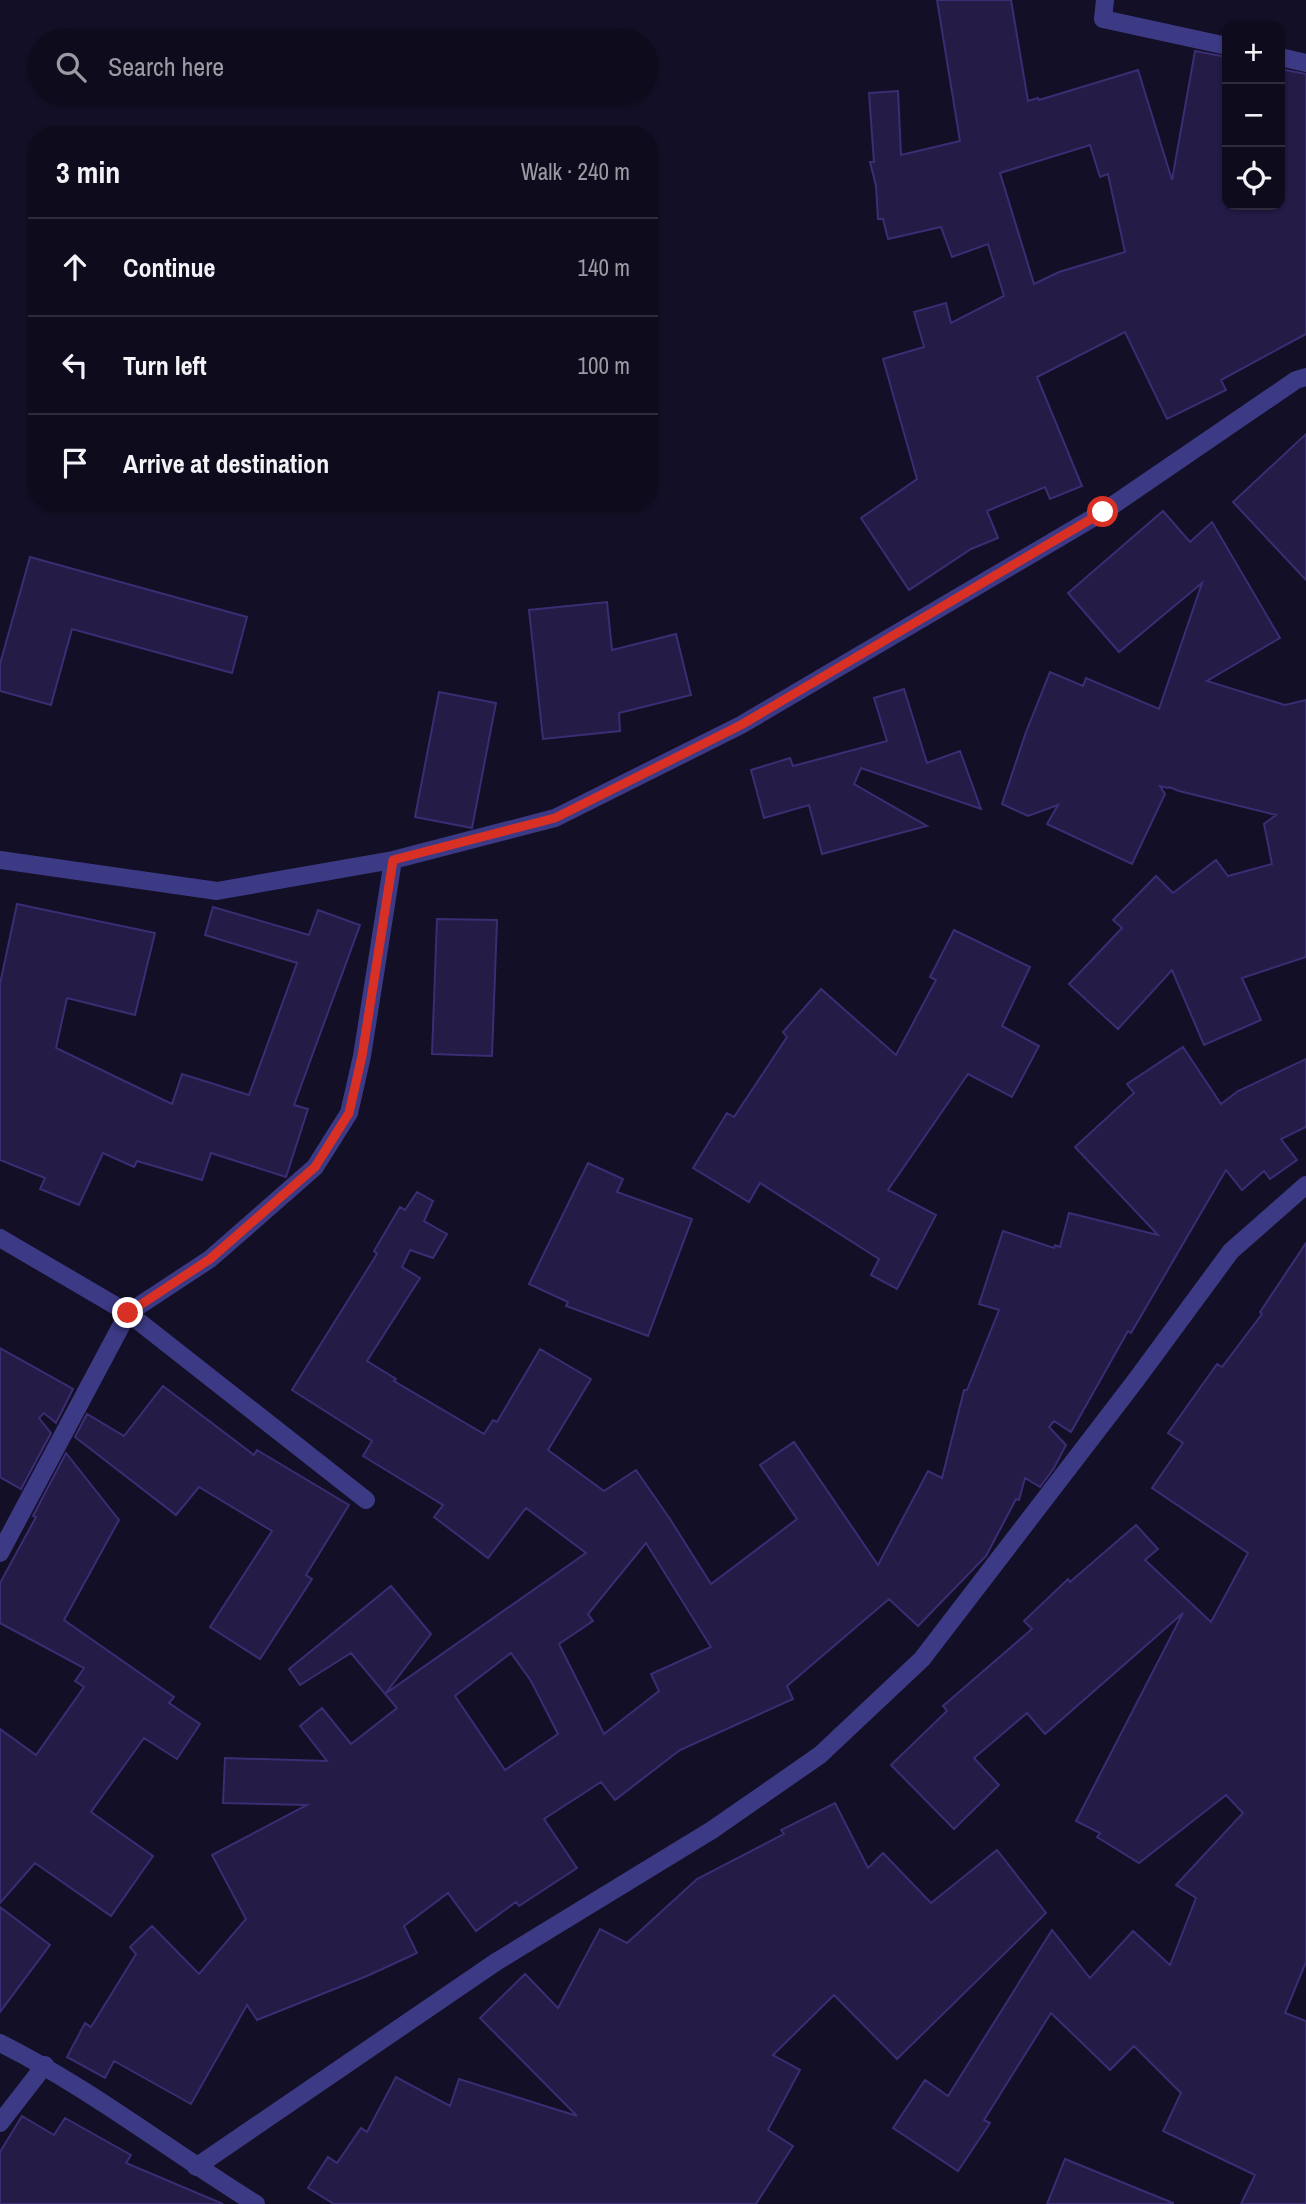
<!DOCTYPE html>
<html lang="en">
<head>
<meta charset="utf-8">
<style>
  body { margin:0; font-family:"Archivo Narrow",sans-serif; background:#1c1929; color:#f1f3f6 }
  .controls { position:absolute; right:21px; top:21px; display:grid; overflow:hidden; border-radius:14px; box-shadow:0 2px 5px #0004 }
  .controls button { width:63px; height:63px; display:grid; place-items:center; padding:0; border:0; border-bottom:2px solid #2e2b3b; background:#0e0b1c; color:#f1f3f6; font:35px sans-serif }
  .stop { position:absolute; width:21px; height:21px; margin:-16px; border:5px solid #d93025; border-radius:50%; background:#fff }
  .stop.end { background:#d93025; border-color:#fff; box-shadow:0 2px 7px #0008 }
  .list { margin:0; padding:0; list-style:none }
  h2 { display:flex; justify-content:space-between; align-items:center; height:91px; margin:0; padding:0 28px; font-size:30px }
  h2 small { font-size:23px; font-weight:400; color:#9b9ba3 }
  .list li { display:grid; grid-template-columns:46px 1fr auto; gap:21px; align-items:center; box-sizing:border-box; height:98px; padding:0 28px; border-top:2px solid #2e2b3b }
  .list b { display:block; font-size:26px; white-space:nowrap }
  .list em { font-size:23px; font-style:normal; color:#9b9ba3 }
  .icon { flex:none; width:38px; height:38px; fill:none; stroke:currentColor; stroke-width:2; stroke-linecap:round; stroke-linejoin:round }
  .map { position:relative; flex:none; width:1306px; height:2204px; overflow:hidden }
  .search { position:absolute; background:#0e0b1c; box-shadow:0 2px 5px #0004; left:28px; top:28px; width:630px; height:77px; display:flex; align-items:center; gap:18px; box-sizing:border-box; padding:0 24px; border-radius:38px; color:#9b9ba3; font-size:26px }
  .panel { position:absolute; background:#0e0b1c; box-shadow:0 2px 5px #0004; left:28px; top:126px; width:630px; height:385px; border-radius:28px }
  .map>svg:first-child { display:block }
  .building { fill:#241b47; stroke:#3b2d73; stroke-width:2; fill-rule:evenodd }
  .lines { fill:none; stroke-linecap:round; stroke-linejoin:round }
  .minor { stroke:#3d3a85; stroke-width:18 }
  .route { stroke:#d93025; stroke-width:9 }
</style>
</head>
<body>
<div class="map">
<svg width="1306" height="2204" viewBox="0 0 1306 2204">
  <rect width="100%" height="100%" fill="#130f26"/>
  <path class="building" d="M 937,0 L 1011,0 L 1028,101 L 1038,98 L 1039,100 L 1138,70 L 1172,180 L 1195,51 L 1227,57 L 1227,205 L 1280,205 L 1280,69 L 1306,74 L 1306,334 L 1221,380 L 1226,390 L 1167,419 L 1125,332 L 1037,377 L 1082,486 L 1050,499 L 1045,487 L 987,511 L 998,538 L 971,549 L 909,590 L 861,518 L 917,479 L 883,359 L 924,347 L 914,312 L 946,303 L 951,323 L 1004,296 L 988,244 L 952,257 L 941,227 L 888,239 L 883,219 L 878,219 L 876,186 L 870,162 L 874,162 L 869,93 L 898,91 L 901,155 L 960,141 ZM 1090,145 L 1100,177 L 1108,174 L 1125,252 L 1059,272 L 1034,284 L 1000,173 Z
    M 1306,434 L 1306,580 L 1233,502 Z
    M 1163,511 L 1190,542 L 1212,522 L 1280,638 L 1207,681 L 1285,705 L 1306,700 L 1306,957 L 1242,978 L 1261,1020 L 1204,1045 L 1172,970 L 1118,1029 L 1069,984 L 1122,928 L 1113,920 L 1156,876 L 1173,893 L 1216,860 L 1228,876 L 1272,864 L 1264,824 L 1276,815 L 1179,791 L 1169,787 L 1168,788 L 1160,786 L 1165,794 L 1132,864 L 1047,824 L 1058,805 L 1028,816 L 1002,804 L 1026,732 L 1050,672 L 1083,686 L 1086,678 L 1159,709 L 1202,583 L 1119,652 L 1068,593 Z
    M 30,557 L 247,617 L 232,673 L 72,629 L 51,705 L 0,691 L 0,664 Z
    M 607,602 L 612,650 L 676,634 L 691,695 L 619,713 L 620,731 L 543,739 L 529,610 Z
    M 904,689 L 927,763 L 960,751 L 981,809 L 861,768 L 854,784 L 927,826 L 822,854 L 809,805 L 764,818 L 751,770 L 790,758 L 793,766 L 887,741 L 874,698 Z
    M 439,692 L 496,703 L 472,828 L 415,817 Z
    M 17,904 L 155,933 L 135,1015 L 67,998 L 56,1048 L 172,1104 L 182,1074 L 249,1095 L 297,963 L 205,935 L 213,907 L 309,935 L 318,910 L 360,925 L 294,1105 L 308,1109 L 286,1177 L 211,1153 L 202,1180 L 137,1161 L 134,1167 L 103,1153 L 79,1205 L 40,1189 L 45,1178 L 0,1160 L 0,984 Z
    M 437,919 L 497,920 L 492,1056 L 432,1054 Z
    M 954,930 L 1030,967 L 1002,1026 L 1039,1046 L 1012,1097 L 968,1074 L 888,1190 L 936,1215 L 897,1289 L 871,1275 L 879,1259 L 760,1183 L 749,1202 L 693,1168 L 727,1113 L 734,1117 L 787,1037 L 783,1032 L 821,989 L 896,1055 L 936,980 L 930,977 Z
    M 1183,1047 L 1221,1104 L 1238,1091 L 1306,1059 L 1306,1127 L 1281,1139 L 1297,1160 L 1270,1179 L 1264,1171 L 1242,1190 L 1226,1170 L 1131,1333 L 1128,1331 L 1071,1432 L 1054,1421 L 1049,1427 L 1066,1445 L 1054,1468 L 1040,1487 L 1025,1478 L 1019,1500 L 1016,1499 L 986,1556 L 918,1626 L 889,1599 L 787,1686 L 793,1699 L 680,1750 L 615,1800 L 601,1782 L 544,1819 L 577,1868 L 519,1906 L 516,1902 L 476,1931 L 448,1893 L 404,1926 L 417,1953 L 367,1976 L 257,2020 L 247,2005 L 191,2104 L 114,2061 L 105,2078 L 67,2057 L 85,2023 L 91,2027 L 136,1954 L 130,1947 L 152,1926 L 199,1974 L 246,1919 L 212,1855 L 307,1805 L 223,1803 L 225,1758 L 327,1761 L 300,1726 L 322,1708 L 351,1744 L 397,1708 L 385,1694 L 586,1553 L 526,1508 L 488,1558 L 434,1517 L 443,1505 L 363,1456 L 372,1441 L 292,1390 L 377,1254 L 374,1251 L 400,1207 L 405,1210 L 417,1192 L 433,1201 L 424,1221 L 447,1234 L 433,1258 L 410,1250 L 402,1267 L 420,1278 L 367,1361 L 396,1379 L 394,1381 L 484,1434 L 493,1420 L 497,1422 L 540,1349 L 591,1379 L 548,1450 L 604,1491 L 636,1470 L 670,1519 L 711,1584 L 797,1519 L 760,1465 L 794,1442 L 878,1565 L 928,1471 L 942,1478 L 964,1390 L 967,1390 L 999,1310 L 979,1304 L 1003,1231 L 1054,1248 L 1055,1245 L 1060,1247 L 1069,1213 L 1158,1235 L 1075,1147 L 1134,1093 L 1127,1084 ZM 646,1543 L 711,1647 L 651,1674 L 659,1691 L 604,1734 L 559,1644 L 593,1621 L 588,1614 ZM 511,1653 L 531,1681 L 558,1734 L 505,1770 L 455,1696 Z
    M 588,1163 L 623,1179 L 617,1192 L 692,1219 L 648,1336 L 566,1306 L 568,1302 L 529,1284 Z
    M 1306,1243 L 1306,1962 L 1285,2013 L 1306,2021 L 1306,2204 L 1241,2204 L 1255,2175 L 1163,2131 L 1181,2093 L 1134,2046 L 1110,2070 L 1051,2013 L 984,2120 L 990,2123 L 958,2171 L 893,2128 L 925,2080 L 948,2096 L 1052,1930 L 1090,1978 L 1133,1931 L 1170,1965 L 1196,1898 L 1176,1885 L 1243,1813 L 1226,1795 L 1139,1863 L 1097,1837 L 1100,1833 L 1076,1821 L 1183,1613 L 1045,1734 L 1027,1713 L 974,1758 L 999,1785 L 954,1829 L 891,1765 L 947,1711 L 943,1706 L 1032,1629 L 1024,1621 L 1068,1579 L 1070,1582 L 1136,1525 L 1158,1549 L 1145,1560 L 1211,1622 L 1248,1553 L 1152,1488 L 1183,1443 L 1168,1433 L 1217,1364 L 1222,1367 L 1262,1314 L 1260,1312 Z
    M 0,1348 L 73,1389 L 56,1423 L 44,1413 L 39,1418 L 51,1433 L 21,1489 L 0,1477 Z
    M 163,1386 L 254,1455 L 257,1450 L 349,1505 L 306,1575 L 312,1579 L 260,1659 L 210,1627 L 272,1531 L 199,1487 L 176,1515 L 75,1437 L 87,1414 L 124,1436 Z
    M 66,1453 L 119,1520 L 64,1620 L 174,1697 L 169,1703 L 200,1724 L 177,1759 L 144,1738 L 91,1812 L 153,1856 L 111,1916 L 35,1863 L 0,1903 L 0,1729 L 36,1755 L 84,1687 L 75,1681 L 84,1668 L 0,1623 L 0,1583 L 36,1517 L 33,1516 Z
    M 391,1586 L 431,1634 L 385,1694 L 351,1653 L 300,1685 L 289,1669 Z
    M 835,1803 L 868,1868 L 883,1853 L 931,1903 L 997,1850 L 1046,1913 L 897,2059 L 834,1995 L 773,2055 L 800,2070 L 768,2130 L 793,2146 L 756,2204 L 334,2204 L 308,2188 L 328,2157 L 337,2163 L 361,2128 L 367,2132 L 396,2077 L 450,2106 L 459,2079 L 577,2116 L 480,2018 L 525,1974 L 558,2008 L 600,1929 L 627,1943 L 697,1879 L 784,1834 L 781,1830 Z
    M 0,1907 L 50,1945 L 0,2012 Z
    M 22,2116 L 54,2135 L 65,2118 L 131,2155 L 126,2163 L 223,2204 L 0,2204 L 0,2152 Z
    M 1065,2159 L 1173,2203 L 1173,2204 L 1047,2204 Z"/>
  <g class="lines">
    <path class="minor" d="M 1105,0 L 1103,19 L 1227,46
      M 1280,57 L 1306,63
      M 0,860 L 217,891 L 393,860 L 555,818 L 741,725 L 1103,512 L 1296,380 L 1306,377
      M 0,1238 L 128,1313 L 366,1500
      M 0,1553 L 128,1313 L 210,1259 L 315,1167 L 349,1113 L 362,1056 L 393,860
      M 0,2043 C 90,2088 170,2151 256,2204
      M 0,2123 L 45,2065
      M 196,2167 L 496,1962 L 712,1830 L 820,1755 L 922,1659 L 1136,1380 L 1231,1251 L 1306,1185"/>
  </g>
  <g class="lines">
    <path class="route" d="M 128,1313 L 210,1259 L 315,1167 L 349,1113 L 362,1056 L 393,860 L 555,818 L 741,725 L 1103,512"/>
  </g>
</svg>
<div class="controls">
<button>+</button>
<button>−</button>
<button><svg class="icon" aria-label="locate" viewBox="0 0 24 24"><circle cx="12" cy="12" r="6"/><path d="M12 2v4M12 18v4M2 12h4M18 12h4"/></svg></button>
</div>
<div class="stop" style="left:1103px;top:512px"></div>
<div class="stop end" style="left:128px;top:1313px"></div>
<div class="search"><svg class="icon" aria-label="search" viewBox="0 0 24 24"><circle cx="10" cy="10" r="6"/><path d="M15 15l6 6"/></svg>Search here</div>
<section class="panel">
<h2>3 min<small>Walk · 240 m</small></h2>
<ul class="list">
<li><svg class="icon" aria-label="ahead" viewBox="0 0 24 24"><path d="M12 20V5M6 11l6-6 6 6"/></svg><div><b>Continue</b></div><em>140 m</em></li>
<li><svg class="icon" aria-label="left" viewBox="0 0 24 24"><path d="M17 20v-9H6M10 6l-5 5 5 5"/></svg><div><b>Turn left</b></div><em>100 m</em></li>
<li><svg class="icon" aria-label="arrive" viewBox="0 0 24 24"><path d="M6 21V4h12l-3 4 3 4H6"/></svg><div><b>Arrive at destination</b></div></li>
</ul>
</section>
</div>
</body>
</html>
